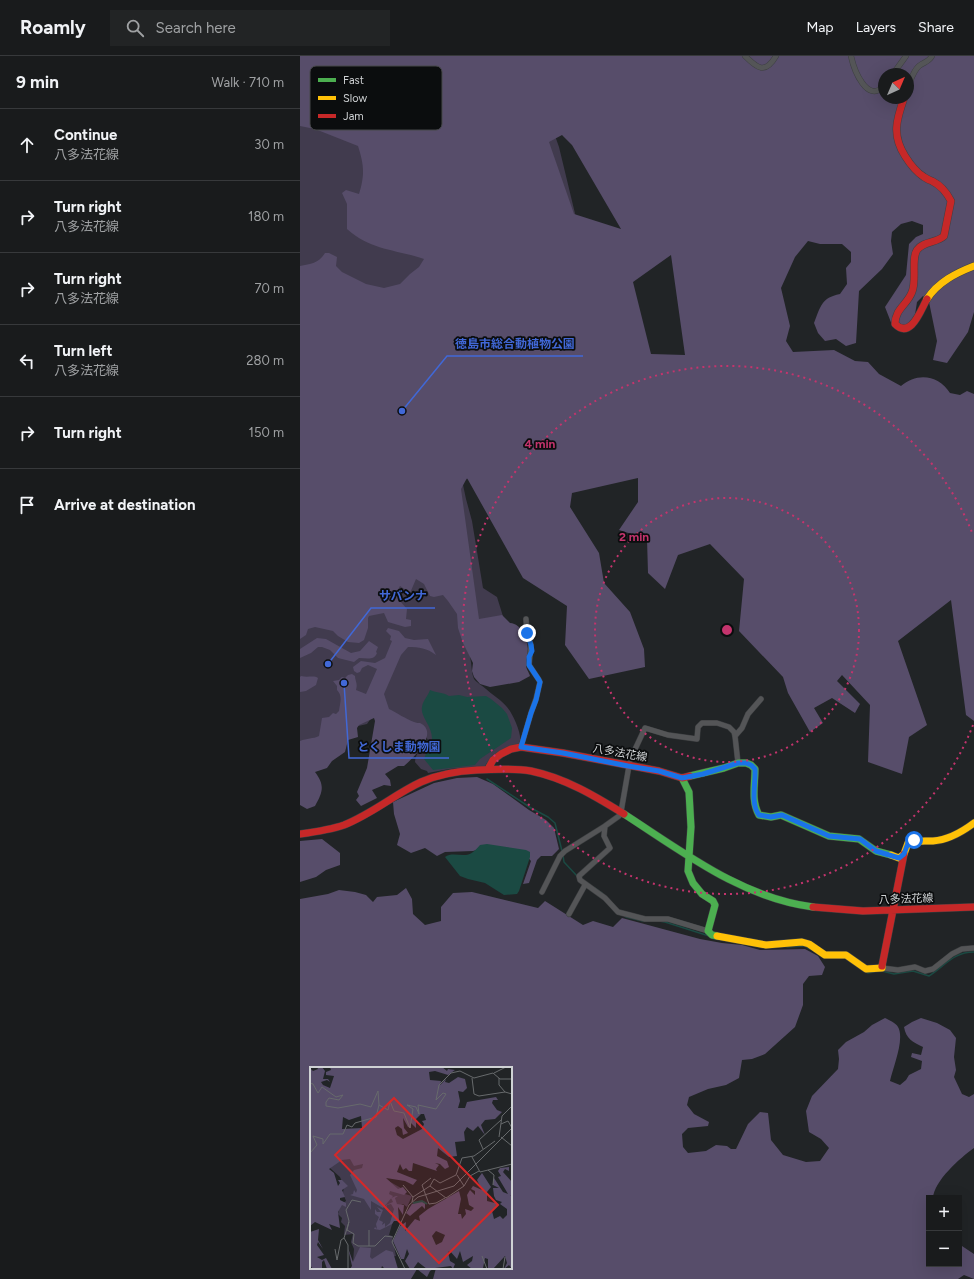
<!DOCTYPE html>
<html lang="en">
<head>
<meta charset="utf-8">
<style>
  body { margin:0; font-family:Figtree,"Noto Sans JP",sans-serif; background:#222425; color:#f1f3f6 }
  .controls { position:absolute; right:12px; bottom:12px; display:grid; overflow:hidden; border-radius:0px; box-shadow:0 4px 16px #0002 }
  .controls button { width:36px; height:36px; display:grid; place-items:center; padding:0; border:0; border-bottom:1px solid #37393b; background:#191b1c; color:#f1f3f6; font:20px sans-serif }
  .compass { position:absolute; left:578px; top:12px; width:36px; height:36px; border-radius:50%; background:#191b1c; box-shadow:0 4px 16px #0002; rotate:44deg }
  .stop { position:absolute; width:12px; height:12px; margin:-9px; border:3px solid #1a73e8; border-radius:50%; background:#fff }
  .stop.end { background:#1a73e8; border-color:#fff; box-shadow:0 1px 4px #0008 }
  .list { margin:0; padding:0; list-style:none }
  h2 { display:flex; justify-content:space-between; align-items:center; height:52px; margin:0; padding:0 16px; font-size:17px }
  h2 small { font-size:13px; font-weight:400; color:#9fa1a3 }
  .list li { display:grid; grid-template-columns:26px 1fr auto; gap:12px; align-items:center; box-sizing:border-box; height:72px; padding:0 16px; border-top:1px solid #37393b }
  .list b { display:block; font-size:15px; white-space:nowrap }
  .list p { margin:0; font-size:13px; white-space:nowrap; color:#9fa1a3 }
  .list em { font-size:13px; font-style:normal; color:#9fa1a3 }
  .icon { flex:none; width:22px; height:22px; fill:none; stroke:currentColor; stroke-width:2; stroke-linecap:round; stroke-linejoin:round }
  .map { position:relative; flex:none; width:674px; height:1223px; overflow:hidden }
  header { display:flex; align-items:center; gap:24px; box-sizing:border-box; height:56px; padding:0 20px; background:#191b1c; border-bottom:1px solid #37393b }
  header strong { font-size:19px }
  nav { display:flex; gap:22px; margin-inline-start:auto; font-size:14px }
  .search { width:280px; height:36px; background:#222425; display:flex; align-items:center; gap:10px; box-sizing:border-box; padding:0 14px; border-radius:0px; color:#9fa1a3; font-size:15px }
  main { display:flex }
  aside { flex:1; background:#191b1c }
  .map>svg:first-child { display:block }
  .green { fill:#413b4e }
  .forest { fill:#574d6a; fill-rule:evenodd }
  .water { fill:#1b4a43 }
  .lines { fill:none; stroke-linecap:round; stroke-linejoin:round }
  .stream { stroke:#1b4a43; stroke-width:1.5 }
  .street-casing { stroke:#3e4042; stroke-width:6 }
  .fast-casing { stroke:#3e4042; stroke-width:8 }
  .slow-casing { stroke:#3e4042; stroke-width:8 }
  .jam-casing { stroke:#3e4042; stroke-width:8 }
  .street { stroke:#545557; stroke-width:5 }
  .fast { stroke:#4caf50; stroke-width:7 }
  .slow { stroke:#ffc107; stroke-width:7 }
  .jam { stroke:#c62828; stroke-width:7 }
  .route { stroke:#1a73e8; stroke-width:5 }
  .ring { fill:none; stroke:#c4346d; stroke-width:2; stroke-dasharray:2 4 }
  .labels { text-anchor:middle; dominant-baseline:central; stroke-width:3.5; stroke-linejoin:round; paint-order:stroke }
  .street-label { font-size:11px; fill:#cfd2d4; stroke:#0b0d0e }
  .inset-river { fill:none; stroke:#1b4a43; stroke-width:2 }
  .inset-road { fill:none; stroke:#676a6c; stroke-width:1 }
  .view { fill:#d62828; fill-opacity:0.15; stroke:#d62828; stroke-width:2 }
  .inset-edge { fill:none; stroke:#cfd2d4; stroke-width:2 }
  .key { fill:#0b0d0e; stroke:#464849; stroke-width:1 }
  .key-label { font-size:11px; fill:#cfd2d4 }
  .centre { fill:#c4346d; stroke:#0b0d0e; stroke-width:2 }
  .ring-label { font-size:12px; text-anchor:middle; font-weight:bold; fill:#c4346d; stroke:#0b0d0e; stroke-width:3.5; stroke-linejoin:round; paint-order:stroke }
  .leader { fill:none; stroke:#4168d7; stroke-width:1.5 }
  .callout-dot { fill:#4168d7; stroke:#0b0d0e; stroke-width:1.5 }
  .callout-label { font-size:12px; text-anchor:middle; font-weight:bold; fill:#4168d7; stroke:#0b0d0e; stroke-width:3.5; stroke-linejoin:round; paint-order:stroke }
</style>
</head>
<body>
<header>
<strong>Roamly</strong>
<div class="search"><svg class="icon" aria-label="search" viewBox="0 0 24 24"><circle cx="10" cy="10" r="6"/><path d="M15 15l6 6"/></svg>Search here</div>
<nav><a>Map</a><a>Layers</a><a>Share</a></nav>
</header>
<main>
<aside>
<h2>9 min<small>Walk · 710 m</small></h2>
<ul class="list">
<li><svg class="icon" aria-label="ahead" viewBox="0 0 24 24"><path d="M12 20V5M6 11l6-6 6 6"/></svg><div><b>Continue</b><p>八多法花線</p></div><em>30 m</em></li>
<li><svg class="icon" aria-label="right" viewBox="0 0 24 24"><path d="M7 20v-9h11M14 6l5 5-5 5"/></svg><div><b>Turn right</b><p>八多法花線</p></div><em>180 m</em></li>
<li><svg class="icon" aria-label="right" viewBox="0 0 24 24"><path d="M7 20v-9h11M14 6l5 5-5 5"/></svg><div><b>Turn right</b><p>八多法花線</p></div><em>70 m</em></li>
<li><svg class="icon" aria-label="left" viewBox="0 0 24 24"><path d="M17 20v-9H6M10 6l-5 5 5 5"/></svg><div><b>Turn left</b><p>八多法花線</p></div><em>280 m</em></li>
<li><svg class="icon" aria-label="right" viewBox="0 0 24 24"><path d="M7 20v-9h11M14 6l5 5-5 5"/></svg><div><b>Turn right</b></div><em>150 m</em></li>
<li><svg class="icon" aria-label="arrive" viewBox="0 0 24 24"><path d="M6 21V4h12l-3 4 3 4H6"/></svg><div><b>Arrive at destination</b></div></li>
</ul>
</aside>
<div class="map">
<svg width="674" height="1223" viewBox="0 0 674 1223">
  <rect width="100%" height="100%" fill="#212426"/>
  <path class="green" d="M 0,0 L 237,29 L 259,91 L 279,174 L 173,422 L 162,424 L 166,443 L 172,465 L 183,532 L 197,541 L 206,570 L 170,601 C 172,608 171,616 174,623 C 178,628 182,629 186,633 C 201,646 207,646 216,667 C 219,675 221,680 220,688 C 208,694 192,697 185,710 L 149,713 L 128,717 L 127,715 L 121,713 L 115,706 C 115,696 124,692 128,684 L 122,675 L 74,658 L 67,668 L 54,671 L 0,707 Z"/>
  <path class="forest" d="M 0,0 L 674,0 L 674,256 L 668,276 L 647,307 L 633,304 L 637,285 L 629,246 L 623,240 L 617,246 L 614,265 L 600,274 L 592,269 L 585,251 L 606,219 L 609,188 L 616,181 L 623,178 L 623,169 L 612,165 L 601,168 L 592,176 L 591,185 L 593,198 L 582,213 L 559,235 L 556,287 L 546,290 L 536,283 L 525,285 L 518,277 L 514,267 C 521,250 521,242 540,238 L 547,228 L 546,212 L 551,206 L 551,196 L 542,188 L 520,188 L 508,185 L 495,201 L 481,232 L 490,270 L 486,285 L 493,296 L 534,294 L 555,305 L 568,306 L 579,318 L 601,330 C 617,316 639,319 650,337 L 660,339 L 667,335 L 674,338 L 674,665 L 666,659 L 651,544 L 598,585 L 627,669 L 609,681 L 602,718 L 568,706 L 570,649 L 542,619 L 537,625 L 560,648 L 555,657 L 532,642 L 514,652 L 523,667 L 510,676 L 488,637 L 483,621 L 439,575 L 444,523 L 410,488 L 378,499 L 365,533 L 348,517 L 347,483 L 319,474 L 338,446 L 338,422 L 272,437 L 270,451 L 299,497 L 304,527 L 330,556 L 344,593 L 345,611 L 289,623 L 265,589 L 267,550 L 223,522 L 167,422 L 161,433 L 179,563 L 202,559 L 210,567 C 222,568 227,582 228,593 C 228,598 226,603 226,609 C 226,613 229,616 230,620 L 219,626 L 190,631 L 180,628 L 174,621 L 172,615 L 173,607 L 163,587 L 158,572 L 157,558 L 148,545 L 143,539 L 134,541 L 130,540 L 124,528 L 116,523 L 110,537 L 100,530 L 96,538 L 100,545 L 107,553 L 106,563 L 111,564 L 111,570 L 105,571 L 88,566 L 84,557 L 69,560 L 68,562 L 68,572 L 64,584 L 59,587 L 48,586 L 38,580 L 33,575 L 15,571 L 8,573 L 6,579 L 0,583 L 0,210 C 11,208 19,207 25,197 L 29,197 L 37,201 L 36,210 L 42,216 L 66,228 L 84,232 L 100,228 L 110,218 L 119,211 L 124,203 C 95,193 72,195 47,173 L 47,148 L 42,137 L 46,134 L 59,138 C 65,118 64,109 58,90 L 15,73 L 0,70 ZM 584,18 L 608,18 L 608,42 L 584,42 ZM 262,79 L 272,89 L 321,173 L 274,158 L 249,86 ZM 371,199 L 385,299 L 351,298 L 333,226 Z
    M 88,572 L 99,575 L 105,582 L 114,584 L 128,583 L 136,599 C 127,592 119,591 108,591 L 101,599 L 84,638 L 89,653 C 97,657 106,663 114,666 C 116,667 119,667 120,667 C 140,677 113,702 104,710 L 98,710 L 85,718 L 90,724 L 91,730 L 84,729 L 72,734 L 77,742 L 61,750 L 56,744 L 59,740 L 57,736 L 67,712 L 75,665 L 74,662 L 59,669 L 57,672 L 58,681 L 48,684 L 45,696 L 32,705 L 27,712 L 15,716 C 25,729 23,736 15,750 L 7,753 L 0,749 L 0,685 C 7,682 13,683 19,680 L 22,662 L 29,661 L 33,657 L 36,658 L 39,655 C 40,647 43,640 37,634 L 37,630 L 33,625 L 39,624 L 42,621 L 45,622 L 48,619 L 52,618 L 55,620 C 55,625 58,627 56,634 L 66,638 L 77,613 L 68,609 L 62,612 L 60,616 L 57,617 L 54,615 L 53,611 L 61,605 L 75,607 L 85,602 L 92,585 L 90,584 L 91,580 L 86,575 Z
    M 17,582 L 26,583 L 51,597 L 60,595 L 69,585 L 78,591 L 76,596 L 77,597 C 74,605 66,602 59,602 L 54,606 L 38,602 L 30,594 L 22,591 L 18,591 L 11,597 L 0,602 L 0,593 Z
    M 1,620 C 8,622 14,619 18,622 L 16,629 L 6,635 L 0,636 L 0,621 Z
    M 177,721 L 193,728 L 229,754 L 246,764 L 254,772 L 259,793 L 252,800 L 241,800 L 237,804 L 229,827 L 223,828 L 231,805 L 224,797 L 187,791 L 173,795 L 145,796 L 137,800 L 125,792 L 111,797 L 97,789 L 100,778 L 94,758 L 93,746 L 134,727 L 157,722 Z
    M 22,783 L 40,797 L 40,809 L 26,814 L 16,821 L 0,826 L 0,785 Z
    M 106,832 L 112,843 L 113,858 L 125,869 L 141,865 L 141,851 L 153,837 L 172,836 L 238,852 L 245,845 L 283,869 L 293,865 L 313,871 L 322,862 L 400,883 L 422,887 L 442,889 L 460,894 L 505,893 L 518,900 L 525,911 L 522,919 L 509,920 L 503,928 L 503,949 L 495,971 L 465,998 L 452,1003 L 442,1004 L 439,1022 L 426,1029 L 408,1033 L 389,1041 L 387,1049 L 394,1058 L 409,1066 L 408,1070 L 388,1072 L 382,1078 L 383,1091 L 388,1097 L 406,1095 L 416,1089 L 427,1090 L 431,1093 L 436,1093 L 448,1068 L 460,1056 L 468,1057 L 471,1084 L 483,1099 L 506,1106 L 520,1105 L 529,1092 L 521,1083 L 509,1076 L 506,1055 L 512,1040 L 538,1013 L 539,1003 L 538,994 L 546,986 L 564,976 L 572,969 L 585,962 C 589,964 596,967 598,971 C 605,983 593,1011 590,1025 L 600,1029 L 606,1024 L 609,1019 L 621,1013 L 622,1005 L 611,1001 L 612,997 L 621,999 L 623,991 C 613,986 606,983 604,971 L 612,966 L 621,962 L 637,967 L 650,974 L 656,982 L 654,1001 L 656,1014 L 654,1021 L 662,1038 L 669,1041 L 674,1038 L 674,1092 C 660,1102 634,1125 633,1142 L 629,1142 L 629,1208 L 659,1208 L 659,1188 L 674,1198 L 674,1223 L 664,1219 L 658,1223 L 133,1223 L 136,1212 L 211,1212 L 211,1012 L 11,1012 L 11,1212 L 135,1212 L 130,1215 L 127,1221 L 117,1213 L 111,1223 L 0,1223 L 0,843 L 28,838 L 39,834 L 55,836 L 66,839 L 73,846 L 77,841 L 97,839 Z"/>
  <path class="water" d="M 130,634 C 137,637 143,636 149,640 L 159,639 L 167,641 L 186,640 L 191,643 L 202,652 L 207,658 L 212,672 L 211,682 L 180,703 L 175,709 L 133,714 L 124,703 C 126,696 131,691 132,683 C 132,669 120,661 122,651 C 123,644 128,640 130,634 Z
    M 187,788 L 226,794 L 230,796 L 230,801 L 219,835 L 217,838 L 204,839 L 185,827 L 168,823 L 160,820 L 145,801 C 153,795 165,803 173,796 C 176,794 178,791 180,789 Z"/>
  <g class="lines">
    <path class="stream" d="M 187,723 L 231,752 L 248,761 L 255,767 L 262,795
      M 263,799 L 264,806 L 277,820
      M 295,832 L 302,837
      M 324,859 L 326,861 L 343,865
      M 359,865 L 365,866 L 409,880
      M 487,891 L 505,890 L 510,893
      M 582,915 L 594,918 L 613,915 L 629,920 C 645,910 653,896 674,896
      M 566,916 L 568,917 L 574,916"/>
    <defs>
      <path id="street" d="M 445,0 C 457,12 465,19 476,0
        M 551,0 C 554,14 567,48 584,30
        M 593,18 L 606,0
        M 608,31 C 611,24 613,15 619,10 C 624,6 629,6 632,0
        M 435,680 L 442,672 L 448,658 L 461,643
        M 221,691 L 231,657 L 236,643 L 240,626 L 239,624 L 229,609 L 231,589 L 227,577 L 226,563
        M 242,836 L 260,800 L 265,795 L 305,770
        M 269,858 L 285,829
        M 408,875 L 368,863 L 345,863 L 318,856 L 305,842 L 280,824 L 279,820 L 310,792 L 304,780 L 305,770 L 319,760 L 321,756 L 330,704 L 345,672 L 368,679 L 397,683 L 398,671 L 402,667 L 417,667 L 429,671 L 434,676 L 435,680 L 438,707
        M 582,912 L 598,914 L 615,911 L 625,915 L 633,913 L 652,898 L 662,893 L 674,892"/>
      <path id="fast" d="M 390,720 L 424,712 L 438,707 L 446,707 L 451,709 L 455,713 C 455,729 451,745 459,759 L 471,761 L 481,759 L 529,780 L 559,783 L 576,795 L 591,799
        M 382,722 L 389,736 L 391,771 L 388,815 L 393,827 L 402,838 L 413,845 L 415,849 L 408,875 L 412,879 L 417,880
        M 324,758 C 383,796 442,842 513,851"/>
      <path id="slow" d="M 627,243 C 638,226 656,217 674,210
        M 591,799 L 599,802 L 604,798 L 608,787 C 616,784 625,785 633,785 C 649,784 662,776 674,767
        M 417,880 L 466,889 L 502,886 L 509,888 L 525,899 L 546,899 L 566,913 L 582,912 L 582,910"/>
      <path id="jam" d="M 604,42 C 596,65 592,79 605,100 C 610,108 616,116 624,121 C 627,123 629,124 632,125 C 640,129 647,137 651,145 L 644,180 C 637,187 623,185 617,194 C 611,203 617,224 612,236 C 607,249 595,253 595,268 C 611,284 621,253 627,243
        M 188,713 L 193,704 L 201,698 L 211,693 L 221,691 L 263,697 L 359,715 L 382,722 L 390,720
        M 0,778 C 15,776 30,774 44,769 C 72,758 95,738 121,726 C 139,718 158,715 177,714 C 195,713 213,712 231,715 C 265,722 295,740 324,758
        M 513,851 L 563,855 L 674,851
        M 582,910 L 604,798"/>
    </defs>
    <use href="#street" class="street-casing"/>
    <use href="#fast" class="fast-casing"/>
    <use href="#slow" class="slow-casing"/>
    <use href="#jam" class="jam-casing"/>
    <use href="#street" class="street"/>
    <use href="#fast" class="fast"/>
    <use href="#slow" class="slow"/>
    <use href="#jam" class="jam"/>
  </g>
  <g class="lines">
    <path class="route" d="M 227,577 L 231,589 L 232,595 L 229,601 L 229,609 L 239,624 L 240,626 L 236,644 L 231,657 L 221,691 L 263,697 L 328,710 L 359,715 L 382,722 L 403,718 L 438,707 L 446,707 L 451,709 L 455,713 C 456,727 450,747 459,759 L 471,761 L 482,759 L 529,780 L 560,783 L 576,795 L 599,802 L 604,798 L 608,787 L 614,784"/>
  </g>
  <g class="ring">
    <circle cx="427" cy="574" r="132"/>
    <path d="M673 669A264 264 0 1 1 673 479"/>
  </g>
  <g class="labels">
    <g class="street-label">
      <text transform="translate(320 697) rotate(10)">八多法花線</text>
      <text transform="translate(606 843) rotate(-2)">八多法花線</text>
    </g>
  </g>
  <g transform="translate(10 1011)">
    <rect width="202" height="202" fill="#212426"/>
    <path d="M 48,70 L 64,80 L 75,112 L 91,121 L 88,125 L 102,129 L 97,140 L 93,137 L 87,140 L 79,168 L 82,169 L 86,189 L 43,196 L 44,182 L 41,175 L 43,167 L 34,168 L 35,159 L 31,155 L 32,151 L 28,147 L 30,138 L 36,134 L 33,126 L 34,119 L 30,110 L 20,101 Z" fill="#413b4e"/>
    <path d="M 7,0 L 12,0 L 15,4 L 13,12 L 18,12 L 20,15 L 17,13 L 11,15 L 13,18 L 20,21 L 24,9 L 16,8 L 16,5 L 21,3 L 20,0 L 132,0 L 137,4 L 138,2 L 145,3 L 138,8 L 125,4 L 119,5 L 120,13 L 131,14 L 130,18 L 136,12 L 135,15 L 139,16 L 148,10 L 155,12 L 157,21 L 153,25 L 148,24 L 150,34 L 148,41 L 155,41 L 157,35 L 186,30 L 188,33 L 183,33 L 182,36 L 187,43 L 192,45 L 185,52 L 175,53 L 171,58 L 175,68 L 168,59 L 163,64 L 157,60 L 154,65 L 155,74 L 145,75 L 147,89 L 139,90 L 128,81 L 127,89 L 137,94 L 139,100 L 135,102 L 130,97 L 125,96 L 129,98 L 126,102 L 127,104 L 103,96 L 102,104 L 99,104 L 96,101 L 93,103 L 90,97 L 87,105 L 107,113 L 103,118 L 95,114 L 76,111 L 88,122 L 93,120 L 97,125 L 94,128 L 80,124 L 79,127 L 83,129 L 73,141 L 61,134 L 61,143 L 54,132 L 40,128 L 43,127 L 44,123 L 46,126 L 47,123 L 40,108 L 44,103 L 52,101 L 53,97 L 44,99 L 40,92 L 32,93 L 19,102 L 24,106 L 28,119 L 30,116 L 28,113 L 32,113 L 38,119 L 32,123 L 35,130 L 30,131 L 30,133 L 36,136 L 36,140 L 32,138 L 28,145 L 30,161 L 19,157 L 22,163 L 5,155 L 0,159 L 0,1 L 3,4 L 8,2 ZM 111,47 L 114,47 L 116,53 L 112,54 L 114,57 L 112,62 L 93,72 L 87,68 L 85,61 L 88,59 L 92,62 L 93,68 L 98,66 L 94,61 L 93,51 L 98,60 L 101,61 L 101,56 L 106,61 L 106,52 ZM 51,49 L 52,61 L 32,62 L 33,50 L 39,53 ZM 199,100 L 199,104 L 195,102 L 193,105 L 202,115 L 202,128 L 200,128 L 202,129 L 202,202 L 199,198 L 194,202 L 197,196 L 195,189 L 183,202 L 178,202 L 178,192 L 175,191 L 173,201 L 162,202 L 157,198 L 162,194 L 163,189 L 153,195 L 150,184 L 147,192 L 140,184 L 138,185 L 140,194 L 145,197 L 143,202 L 141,199 L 117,202 L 108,195 L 103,202 L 100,202 L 95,194 L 99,187 L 97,182 L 94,192 L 91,192 L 83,174 L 90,159 L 96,155 L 95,164 L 105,152 L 110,154 L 109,149 L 118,142 L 149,124 L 151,132 L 148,147 L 151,147 L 152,152 L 156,147 L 155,142 L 161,144 L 164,141 L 159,138 L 157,128 L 160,123 L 165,128 L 165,124 L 161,122 L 163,119 L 172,123 L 167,113 L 172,106 L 181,120 L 177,125 L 177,134 L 189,137 L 182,144 L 184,152 L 190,149 L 193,152 L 197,148 L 197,142 L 190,137 L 192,135 L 186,133 L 184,129 L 183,121 L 189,121 L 183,118 L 184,111 L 193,125 L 198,127 L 188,110 L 191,109 L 188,104 L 190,101 ZM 126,164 L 135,168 L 132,175 L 126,178 L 122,169 ZM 86,129 L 88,129 L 85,131 L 87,137 L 94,138 L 93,148 L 88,140 L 89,154 L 84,154 L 82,157 L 70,163 L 64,162 L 65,160 L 67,162 L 66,157 L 69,150 L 65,147 L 65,142 L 67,145 L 71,145 L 67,140 L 73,143 L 69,153 L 73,155 L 72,158 L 75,156 L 75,160 L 80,156 L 84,142 L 81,137 L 77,138 L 75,143 L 76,138 L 83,135 L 81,131 ZM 111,134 L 115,136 L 115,142 L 112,139 L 100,149 L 96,146 L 102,137 ZM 9,162 L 8,173 L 13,182 L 8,175 L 7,178 L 14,188 L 7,190 L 12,193 L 16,191 L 22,202 L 17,202 L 14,193 L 12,195 L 12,202 L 3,202 L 0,198 L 0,165 ZM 50,180 L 61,181 L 60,190 L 62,192 L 76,183 L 83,185 L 88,202 L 75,202 L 72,199 L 71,202 L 40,202 L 42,199 L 38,181 L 43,195 Z" fill="#574d6a" fill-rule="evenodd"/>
    <path class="inset-river" d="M 103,136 L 112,134 L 117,137"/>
    <path class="inset-road" d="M 184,6 L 196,0M 162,11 L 164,27 L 169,29 L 195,25M 189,11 L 189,18 L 195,25 L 202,27M 0,16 L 3,17 L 8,26 L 12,20 L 26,30 L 33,28 L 29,33 L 19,31 L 16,35 L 16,39 L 28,41 L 50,37 L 61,40 L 68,24 L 69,38 L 78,43 L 80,34 L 84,44 L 94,46 L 100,61 L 103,42 L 97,38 L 106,40 L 109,47 L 108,38 L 126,42 L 136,27 L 133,26 L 126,33 L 129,18 L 141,6 L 150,4 L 164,11 L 183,6 L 190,12 L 202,12M 191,57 L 198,54 L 202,61 L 202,79M 189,70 L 192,49 L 202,39M 191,70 L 202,79M 173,82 L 169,73 L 191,53M 0,86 L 7,78 L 3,69 L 13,72 L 13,77 L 20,67 L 33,67 L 37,58 L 42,60 L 45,56 L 66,50 L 69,38M 162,90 L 170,105 L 202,97M 178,103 L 184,108 L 183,118M 121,111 L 112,118 L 119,137 L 126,136 L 135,131M 93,118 L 103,130M 120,119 L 136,131 L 154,119 L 147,108M 154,119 L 160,109 L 169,104M 51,135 L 42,133 L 36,143 L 39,154 L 37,163 L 44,167 L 43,176 L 48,179 L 65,179 L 75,169 L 83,170M 102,135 L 103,130 L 120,119 L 124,112 L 130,116 L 146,108 L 152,91 L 164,89 L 185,74M 34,171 L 38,178 L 38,202M 59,179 L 59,163M 25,182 L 27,193 L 31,173 L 34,171 L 39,155M 172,189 L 177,202M 95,202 L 82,175 L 99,138 L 108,130 L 144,119 L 202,61M 193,202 L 195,190"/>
    <path class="view" d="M 84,31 L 188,138 L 129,196 L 25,88 Z"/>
    <rect width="202" height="202" class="inset-edge"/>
  </g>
  <rect x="10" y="10" width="132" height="64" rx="6" class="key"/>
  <rect x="18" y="22" width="18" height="4" fill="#4caf50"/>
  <rect x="18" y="40" width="18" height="4" fill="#ffc107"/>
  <rect x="18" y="58" width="18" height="4" fill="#c62828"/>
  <g class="key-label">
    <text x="43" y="28">Fast</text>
    <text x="43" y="46">Slow</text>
    <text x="43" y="64">Jam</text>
  </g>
  <circle cx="427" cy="574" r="6" class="centre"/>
  <g class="ring-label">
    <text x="240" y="392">4 min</text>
    <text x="334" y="485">2 min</text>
  </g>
  <path class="leader" d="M102 355L147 300H283M28 608L71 552H135M44 627L49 702H149"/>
  <g class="callout-dot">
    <circle cx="102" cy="355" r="4"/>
    <circle cx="28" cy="608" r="4"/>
    <circle cx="44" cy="627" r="4"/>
  </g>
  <g class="callout-label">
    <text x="215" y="292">徳島市総合動植物公園</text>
    <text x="103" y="544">サバンナ</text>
    <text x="99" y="695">とくしま動物園</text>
  </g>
</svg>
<div class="controls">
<button>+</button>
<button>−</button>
</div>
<svg class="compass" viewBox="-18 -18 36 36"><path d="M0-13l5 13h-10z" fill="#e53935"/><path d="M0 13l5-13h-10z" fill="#9fa1a3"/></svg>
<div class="stop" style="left:614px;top:784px"></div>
<div class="stop end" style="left:227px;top:577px"></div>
</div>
</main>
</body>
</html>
